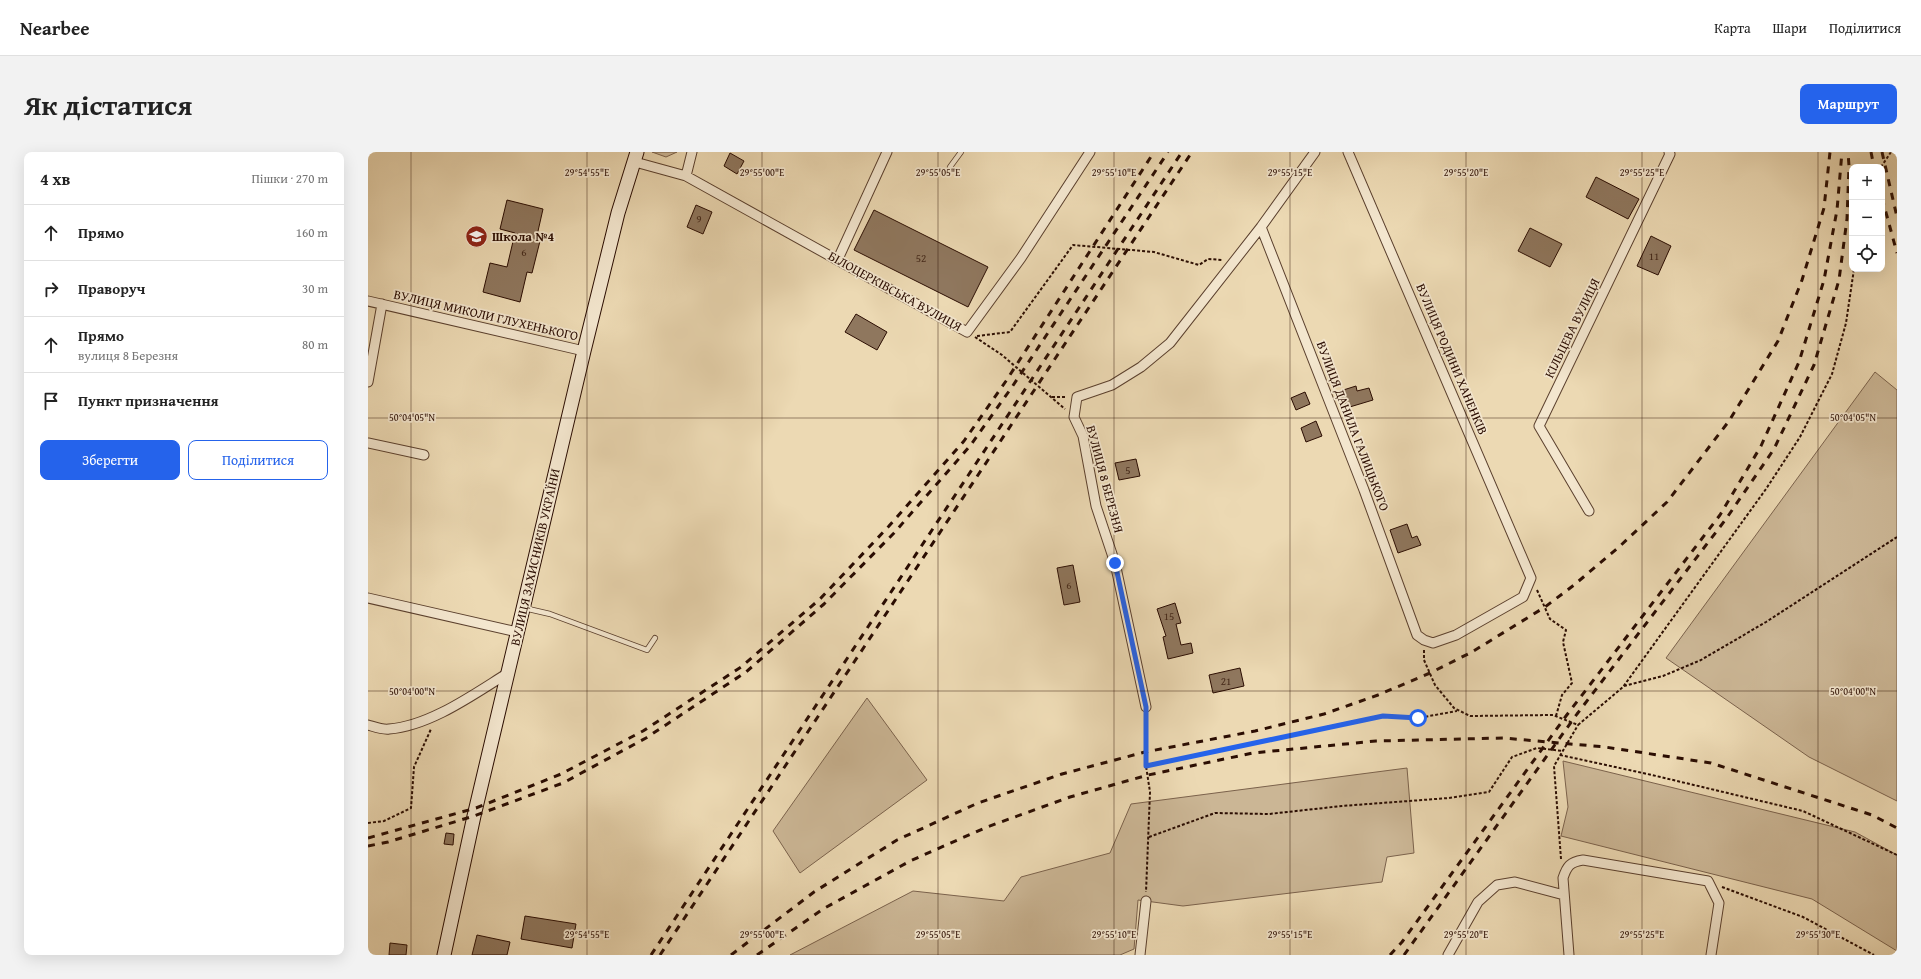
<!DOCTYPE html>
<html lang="uk">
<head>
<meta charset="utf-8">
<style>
  body { margin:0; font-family:"Gentium Book Plus",serif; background:#f2f2f2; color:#222 }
  .controls { position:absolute; right:12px; top:12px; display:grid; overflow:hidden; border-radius:8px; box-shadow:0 4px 16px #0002 }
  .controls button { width:36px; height:36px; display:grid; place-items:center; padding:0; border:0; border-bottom:1px solid #e0e0e0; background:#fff; color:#222; font:20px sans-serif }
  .stop { position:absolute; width:12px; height:12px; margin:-9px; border:3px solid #2563eb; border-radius:50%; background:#fff }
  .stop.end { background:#2563eb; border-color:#fff; box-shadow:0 1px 4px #0008 }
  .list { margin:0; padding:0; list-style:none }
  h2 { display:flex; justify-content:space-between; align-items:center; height:52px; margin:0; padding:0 16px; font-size:17px }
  h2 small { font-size:13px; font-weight:400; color:#767676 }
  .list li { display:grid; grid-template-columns:26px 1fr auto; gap:12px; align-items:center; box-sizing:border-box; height:56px; padding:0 16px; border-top:1px solid #e0e0e0 }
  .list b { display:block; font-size:15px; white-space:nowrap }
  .list p { margin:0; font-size:13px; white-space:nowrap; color:#767676 }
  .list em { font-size:13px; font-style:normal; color:#767676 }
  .actions { display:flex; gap:8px; padding:12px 16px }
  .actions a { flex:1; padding:9px 0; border:1px solid #2563eb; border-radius:8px; text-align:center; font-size:14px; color:#2563eb }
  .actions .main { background:#2563eb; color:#fff }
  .icon { flex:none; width:22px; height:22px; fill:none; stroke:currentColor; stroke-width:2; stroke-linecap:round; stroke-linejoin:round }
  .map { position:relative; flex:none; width:1529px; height:803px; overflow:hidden; border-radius:8px }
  header { display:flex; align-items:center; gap:24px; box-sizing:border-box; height:56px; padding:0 20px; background:#fff; border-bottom:1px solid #e0e0e0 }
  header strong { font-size:19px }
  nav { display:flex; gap:22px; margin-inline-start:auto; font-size:14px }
  .intro { display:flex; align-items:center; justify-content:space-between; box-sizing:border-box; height:96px; padding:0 24px }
  h1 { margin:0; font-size:28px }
  .button { padding:10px 18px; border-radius:8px; background:#2563eb; color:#fff; font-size:14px; font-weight:700 }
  main { display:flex; gap:24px; padding:0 24px }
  aside { flex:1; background:#fff; border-radius:8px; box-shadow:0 4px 16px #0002 }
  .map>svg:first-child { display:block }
  .green { fill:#cbb695; stroke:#7b624c }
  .building { fill:#8f775e; stroke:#2b0d02 }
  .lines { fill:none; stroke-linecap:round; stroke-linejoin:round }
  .service-casing { stroke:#5b402e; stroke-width:6 }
  .minor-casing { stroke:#5b402e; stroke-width:11 }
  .secondary-casing { stroke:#2b0d02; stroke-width:15 }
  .path { stroke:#2b0d02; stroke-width:2; stroke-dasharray:3 2; stroke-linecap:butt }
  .service { stroke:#f3e6ce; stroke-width:4.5 }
  .minor { stroke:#f3e6ce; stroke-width:9 }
  .secondary { stroke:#f3e6ce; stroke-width:13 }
  .rail { stroke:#2b0d02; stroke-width:3; stroke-dasharray:7 7; stroke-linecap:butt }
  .route { stroke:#2563eb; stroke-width:5 }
  .ticks { fill:none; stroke:#2b0d02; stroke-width:1; stroke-opacity:0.45 }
  .labels { text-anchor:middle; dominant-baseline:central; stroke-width:3.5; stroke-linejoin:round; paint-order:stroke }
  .number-label { font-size:11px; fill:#442819 }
  .poi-label { font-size:13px; font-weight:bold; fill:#2b0d02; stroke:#f3e6ce; text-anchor:start }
  .street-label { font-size:13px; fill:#2b0d02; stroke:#f3e6ce }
  .ticks-label { font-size:10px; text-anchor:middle; fill:#2b0d02; stroke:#f3e6ce; stroke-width:3.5; stroke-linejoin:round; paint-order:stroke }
</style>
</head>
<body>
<header>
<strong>Nearbee</strong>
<nav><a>Карта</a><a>Шари</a><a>Поділитися</a></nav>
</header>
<div class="intro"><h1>Як дістатися</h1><a class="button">Маршрут</a></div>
<main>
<aside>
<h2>4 хв<small>Пішки · 270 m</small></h2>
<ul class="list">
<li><svg class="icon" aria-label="ahead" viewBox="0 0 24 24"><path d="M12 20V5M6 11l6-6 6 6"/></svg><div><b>Прямо</b></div><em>160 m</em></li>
<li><svg class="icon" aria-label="right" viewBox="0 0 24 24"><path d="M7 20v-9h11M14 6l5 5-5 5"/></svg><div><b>Праворуч</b></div><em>30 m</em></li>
<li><svg class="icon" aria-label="ahead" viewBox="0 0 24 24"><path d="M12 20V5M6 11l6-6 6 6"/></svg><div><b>Прямо</b><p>вулиця 8 Березня</p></div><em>80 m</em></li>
<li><svg class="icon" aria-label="arrive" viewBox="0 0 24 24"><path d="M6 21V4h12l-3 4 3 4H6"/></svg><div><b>Пункт призначення</b></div></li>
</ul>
<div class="actions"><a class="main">Зберегти</a><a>Поділитися</a></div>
</aside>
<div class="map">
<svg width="1529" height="803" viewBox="0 0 1529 803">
  <rect width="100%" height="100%" fill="#ecd9b3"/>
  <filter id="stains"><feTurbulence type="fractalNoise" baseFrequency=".005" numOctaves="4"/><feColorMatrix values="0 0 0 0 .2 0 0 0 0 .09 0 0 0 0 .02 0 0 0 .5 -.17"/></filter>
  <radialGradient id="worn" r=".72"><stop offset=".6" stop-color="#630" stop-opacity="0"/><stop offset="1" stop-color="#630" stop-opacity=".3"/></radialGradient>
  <path class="green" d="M 284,0 L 309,0 L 298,5 Z
    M 1507,220 L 1529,238 L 1529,649 L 1441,605 L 1298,506 Z
    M 499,546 L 559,628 L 432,721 L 405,679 Z
    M 1195,609 L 1487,680 L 1529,703 L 1529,799 L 1444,747 L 1193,684 L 1200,655 Z
    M 1039,616 L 1046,701 L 1019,705 L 1014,730 L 815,754 L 770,748 L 766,797 L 752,803 L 422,803 L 545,739 L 636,749 L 653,725 L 742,701 L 763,652 Z"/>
  <path class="building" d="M 362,1 L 376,9 L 369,22 L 356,14 Z
    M 1228,25 L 1271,47 L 1260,67 L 1218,45 Z
    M 139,48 L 175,57 L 168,88 L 172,89 L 164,121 L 159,120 L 152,150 L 115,140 L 122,111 L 139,115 L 147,81 L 132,77 Z
    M 328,53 L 344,60 L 335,82 L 319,75 Z
    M 506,58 L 620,115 L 600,155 L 486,98 Z
    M 1162,76 L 1194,92 L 1182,115 L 1150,99 Z
    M 1283,84 L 1303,94 L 1290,123 L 1269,114 Z
    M 488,162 L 519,180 L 509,198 L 477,180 Z
    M 988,234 L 989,239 L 1001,236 L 1005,248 L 975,257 L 969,240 Z
    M 937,240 L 942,252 L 928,258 L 923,246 Z
    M 948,269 L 954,284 L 938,290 L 933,276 Z
    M 768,307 L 772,324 L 751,328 L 747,311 Z
    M 1039,372 L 1044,386 L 1049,384 L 1053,393 L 1030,401 L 1022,378 Z
    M 705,413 L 712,450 L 696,453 L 689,416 Z
    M 807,451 L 813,471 L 808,472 L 813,493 L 823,491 L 825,501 L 800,507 L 795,485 L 798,484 L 789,457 Z
    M 872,516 L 876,534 L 845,541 L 841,523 Z
    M 78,681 L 86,682 L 85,693 L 76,692 Z
    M 157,764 L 208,772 L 204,796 L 153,787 Z
    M 109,783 L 142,790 L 139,803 L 104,803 Z
    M 22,791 L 39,793 L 38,803 L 21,803 Z"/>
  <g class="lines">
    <defs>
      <path id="service" d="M 582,15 L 593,0
        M 156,456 L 182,462 L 279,498 L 287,486"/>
      <path id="minor" d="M 267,10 L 318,24 L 599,180 L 653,106 L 722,0
        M 318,24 L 324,0
        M 893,75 L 996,338 L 1049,483 L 1056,488 L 1065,491 L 1088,483 L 1155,445 L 1163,426 L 980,0
        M 470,107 L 519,0
        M 0,149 L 216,199
        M 0,230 L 14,152
        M 0,291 L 56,303
        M 1221,359 L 1171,274 L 1302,2 L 1301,0
        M 0,446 L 149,480
        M 778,555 L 747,411 L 728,354 L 715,284 L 706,265 L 709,245 L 744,233 L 773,215 L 802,191 L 893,75 L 947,0
        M 0,573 C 7,575 15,578 21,577 C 62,574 106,542 140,521
        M 772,803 L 778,749
        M 1080,803 L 1110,750 L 1129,733 L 1147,730 L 1196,743
        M 1201,803 L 1195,726 C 1199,714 1202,710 1215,708 L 1340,729 L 1351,751 L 1343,803"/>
      <path id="secondary" d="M 76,803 L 106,664 L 216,199 L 250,61 L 269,0"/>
    </defs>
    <use href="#service" class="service-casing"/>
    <use href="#minor" class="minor-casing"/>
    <use href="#secondary" class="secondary-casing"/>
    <path class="path" d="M 1513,15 L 1523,0
      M 609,184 L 642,180 L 705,93 L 786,100 L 831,113 L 840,107 L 855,108
      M 607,185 L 634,203 L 697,257
      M 684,245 L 699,245
      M 1169,438 L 1182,467 L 1198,478 L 1195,490 L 1204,531 L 1194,543 L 1188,564
      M 1056,498 L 1056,508 L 1067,533 L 1086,556 L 1102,564 L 1185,563 L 1210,573 L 1255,535 L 1398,337 L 1432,285 L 1464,222 L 1478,171 L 1486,117
      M 1256,534 L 1295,524 L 1333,508 L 1398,470 L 1529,385
      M 778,565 L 778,614 L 782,640 L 778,740
      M 1192,603 L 1284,623 L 1435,659 L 1529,703
      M 778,614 L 1015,563 L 1050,566 L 1089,559
      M 0,671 L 16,669 L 43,656 L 46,615 L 63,577
      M 781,685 L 847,661 L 901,662 L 974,654 L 1081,646 L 1121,640 L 1144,605 L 1169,596 L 1195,599
      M 1193,707 L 1186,614 L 1210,573
      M 1354,735 L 1435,765 L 1506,803"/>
    <use href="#service" class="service"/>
    <use href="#minor" class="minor"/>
    <use href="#secondary" class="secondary"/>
    <path class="rail" d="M 1503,0 L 1506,15
      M 1514,0 L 1529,65
      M 1514,46 L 1529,101
      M 0,686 L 108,656 L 193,622 L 275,579 L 373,515 L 452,447 L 521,374 L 596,289 L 638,229 L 786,0
      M 0,694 L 20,690 L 106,664 L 195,631 L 278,586 L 378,520 L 456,452 L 526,381 L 602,294 L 644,235 L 800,0
      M 283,803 L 814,0
      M 292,803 L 824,0
      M 363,803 L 446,740 L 529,688 L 610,651 L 694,622 L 777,600 L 887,579 L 956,562 L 1010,543 L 1062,521 L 1104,500 L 1177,455 L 1206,433 L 1251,395 L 1299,350 L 1361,269 L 1410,189 L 1434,128 L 1456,56 L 1462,0
      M 389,803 L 455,757 L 542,709 L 619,675 L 702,645 L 780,623 L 885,601 L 1008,589 L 1135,586 L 1237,595 L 1343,611 L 1504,663 L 1529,676
      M 1022,803 L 1034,790 L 1198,564 L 1352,363 L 1393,294 L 1431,210 L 1456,128 L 1469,58 L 1474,0
      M 1036,803 L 1209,562 L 1358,367 L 1406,297 L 1446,213 L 1471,128 L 1479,67 L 1481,14 L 1480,0"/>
  </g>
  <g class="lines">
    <path class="route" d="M 747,411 L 778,555 L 778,614 L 1015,564 L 1050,566"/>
  </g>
  <path class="ticks" d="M 43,0 L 43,803M 219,0 L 219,803M 394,0 L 394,803M 570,0 L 570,803M 746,0 L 746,803M 922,0 L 922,803M 1098,0 L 1098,803M 1274,0 L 1274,803M 1450,0 L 1450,803M 0,266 L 1529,266M 0,539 L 1529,539"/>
  <defs>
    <symbol id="school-disc" viewBox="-11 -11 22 22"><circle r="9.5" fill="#8f2418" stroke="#f3e6ce"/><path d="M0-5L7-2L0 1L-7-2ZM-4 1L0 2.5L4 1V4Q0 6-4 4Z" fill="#fff"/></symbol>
  </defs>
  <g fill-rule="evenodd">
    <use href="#school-disc" x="96" y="72" width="25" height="25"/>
  </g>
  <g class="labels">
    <g class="number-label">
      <text x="331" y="67">9</text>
      <text x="156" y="100">6</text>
      <text x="1286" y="104">11</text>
      <text x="553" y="106">52</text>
      <text x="760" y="318">5</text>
      <text x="701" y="433">6</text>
      <text x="801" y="464">15</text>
      <text x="858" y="529">21</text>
    </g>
    <g class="poi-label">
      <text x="124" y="84">Школа №4</text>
    </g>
    <g class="street-label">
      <text transform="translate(527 139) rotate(29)">БІЛОЦЕРКІВСЬКА ВУЛИЦЯ</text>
      <text transform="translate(118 163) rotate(13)">ВУЛИЦЯ МИКОЛИ ГЛУХЕНЬКОГО</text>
      <text transform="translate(1204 176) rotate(-64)">КІЛЬЦЕВА ВУЛИЦЯ</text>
      <text transform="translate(1084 207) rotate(67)">ВУЛИЦЯ РОДИНИ ХАНЕНКІВ</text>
      <text transform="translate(985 274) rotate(69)">ВУЛИЦЯ ДАНИЛА ГАЛИЦЬКОГО</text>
      <text transform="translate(737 327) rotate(75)">ВУЛИЦЯ 8 БЕРЕЗНЯ</text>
      <text transform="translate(167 405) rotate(-77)">ВУЛИЦЯ ЗАХИСНИКІВ УКРАЇНИ</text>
    </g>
  </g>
  <g class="ticks-label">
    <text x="219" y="24">29°54'55"E</text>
    <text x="394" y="24">29°55'00"E</text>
    <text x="570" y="24">29°55'05"E</text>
    <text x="746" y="24">29°55'10"E</text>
    <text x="922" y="24">29°55'15"E</text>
    <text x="1098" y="24">29°55'20"E</text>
    <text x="1274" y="24">29°55'25"E</text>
    <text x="44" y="269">50°04'05"N</text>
    <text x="1485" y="269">50°04'05"N</text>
    <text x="44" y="543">50°04'00"N</text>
    <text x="1485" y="543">50°04'00"N</text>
    <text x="219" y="786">29°54'55"E</text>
    <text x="394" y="786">29°55'00"E</text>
    <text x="570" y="786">29°55'05"E</text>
    <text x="746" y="786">29°55'10"E</text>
    <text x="922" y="786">29°55'15"E</text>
    <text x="1098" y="786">29°55'20"E</text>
    <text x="1274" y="786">29°55'25"E</text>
    <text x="1450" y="786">29°55'30"E</text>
  </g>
  <rect width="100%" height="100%" filter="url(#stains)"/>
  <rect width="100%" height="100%" fill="url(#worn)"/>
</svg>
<div class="controls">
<button>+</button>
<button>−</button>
<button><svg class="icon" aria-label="locate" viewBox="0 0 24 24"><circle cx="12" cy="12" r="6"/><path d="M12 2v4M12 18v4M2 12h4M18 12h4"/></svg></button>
</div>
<div class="stop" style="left:1050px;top:566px"></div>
<div class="stop end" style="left:747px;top:411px"></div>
</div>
</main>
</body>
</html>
